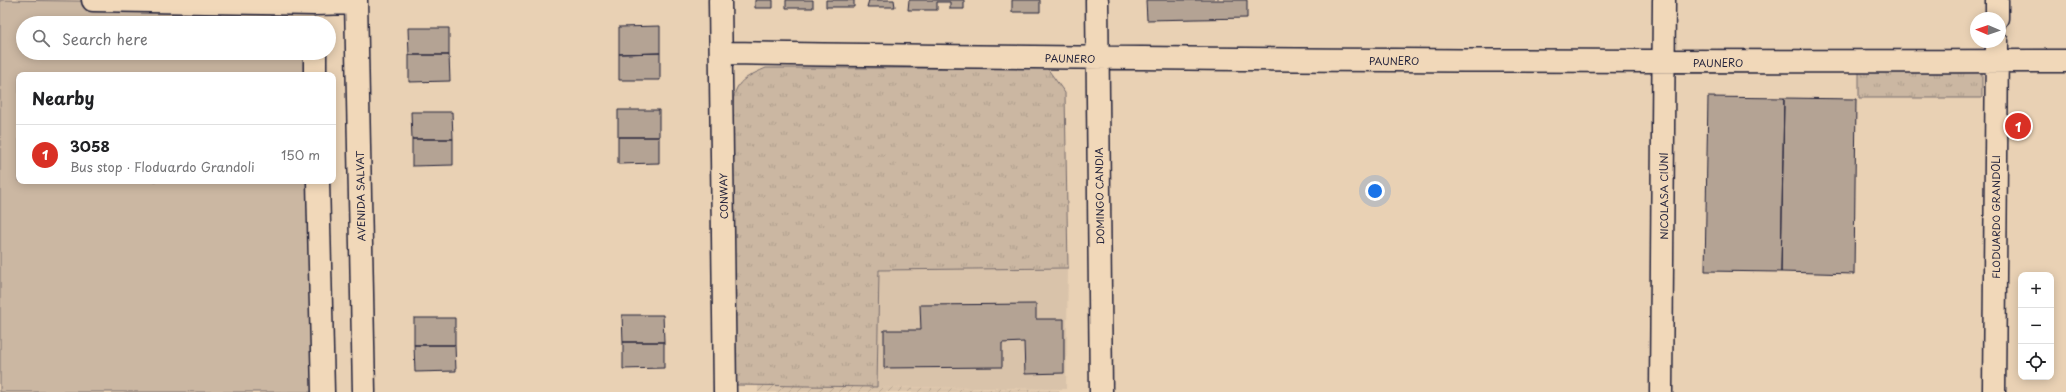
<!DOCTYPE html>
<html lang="en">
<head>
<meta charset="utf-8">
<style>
  body { margin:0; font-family:"Playpen Sans",sans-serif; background:#f2f2f2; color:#202124 }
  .controls { position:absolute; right:12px; bottom:12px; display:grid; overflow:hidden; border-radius:8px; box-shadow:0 2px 10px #0003 }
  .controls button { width:36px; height:36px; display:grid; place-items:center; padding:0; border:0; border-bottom:1px solid #e0e0e0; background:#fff; color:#202124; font:20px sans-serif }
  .compass { position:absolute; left:1970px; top:12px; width:36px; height:36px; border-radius:50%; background:#fff; box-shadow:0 2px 10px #0003; rotate:272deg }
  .you { position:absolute; left:1375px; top:191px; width:14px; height:14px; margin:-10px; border:3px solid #fff; border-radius:50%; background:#1a73e8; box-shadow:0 0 0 6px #1a73e833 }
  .badge { display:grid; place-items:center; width:26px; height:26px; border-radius:50%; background:#d93025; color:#fff; font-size:13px; font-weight:700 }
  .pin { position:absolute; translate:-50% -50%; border:2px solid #fff; box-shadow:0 1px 4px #0006 }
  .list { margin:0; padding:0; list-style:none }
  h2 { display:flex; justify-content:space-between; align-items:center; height:52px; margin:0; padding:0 16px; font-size:17px }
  h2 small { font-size:13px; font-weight:400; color:#757577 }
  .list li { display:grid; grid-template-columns:26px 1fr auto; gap:12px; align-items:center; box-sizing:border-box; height:60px; padding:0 16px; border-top:1px solid #e0e0e0 }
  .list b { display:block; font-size:15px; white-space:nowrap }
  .list p { margin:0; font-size:13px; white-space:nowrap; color:#757577 }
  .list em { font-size:13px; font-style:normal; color:#757577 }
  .icon { flex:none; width:22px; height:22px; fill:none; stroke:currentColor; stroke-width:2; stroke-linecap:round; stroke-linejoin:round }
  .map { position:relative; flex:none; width:2066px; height:392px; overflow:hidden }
  .search { position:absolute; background:#fff; box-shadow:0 2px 10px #0003; left:16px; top:16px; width:320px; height:44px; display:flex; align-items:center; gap:10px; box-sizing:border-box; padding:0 14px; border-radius:22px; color:#757577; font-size:15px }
  .panel { position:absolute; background:#fff; box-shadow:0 2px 10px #0003; left:16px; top:72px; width:320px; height:112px; border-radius:8px }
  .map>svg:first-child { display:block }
  .built { fill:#d9c3aa }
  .industrial { fill:url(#industrial-furrows) }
  .grass { fill:#cbb7a2; stroke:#766c6e }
  .park { fill:url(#park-tufts); stroke:#766c6e }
  .building { fill:#b4a394; stroke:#22223b }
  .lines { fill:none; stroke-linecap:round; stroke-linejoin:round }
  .minor-casing { stroke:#22223b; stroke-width:25 }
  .minor { stroke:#f1d8b9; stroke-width:22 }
  .labels { text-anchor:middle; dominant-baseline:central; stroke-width:3; stroke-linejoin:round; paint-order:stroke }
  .street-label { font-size:10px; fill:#22223b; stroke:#f1d8b9 }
</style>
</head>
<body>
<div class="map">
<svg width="2066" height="392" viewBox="0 0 2066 392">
  <defs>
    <pattern id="industrial-furrows" width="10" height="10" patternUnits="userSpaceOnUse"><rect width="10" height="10" fill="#d9c3aa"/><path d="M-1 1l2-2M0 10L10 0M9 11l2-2" fill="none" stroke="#baa793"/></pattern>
    <pattern id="park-tufts" width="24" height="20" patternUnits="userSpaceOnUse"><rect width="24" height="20" fill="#cbb7a2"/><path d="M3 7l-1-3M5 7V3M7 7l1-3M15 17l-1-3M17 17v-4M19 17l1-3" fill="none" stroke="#ae9d8c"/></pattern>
  </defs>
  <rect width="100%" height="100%" fill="#e9d1b4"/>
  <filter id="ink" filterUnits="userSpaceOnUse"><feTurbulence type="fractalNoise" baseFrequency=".025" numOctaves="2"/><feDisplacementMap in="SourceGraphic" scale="8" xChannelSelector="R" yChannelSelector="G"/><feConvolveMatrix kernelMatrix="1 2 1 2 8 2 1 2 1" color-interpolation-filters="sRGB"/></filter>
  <g filter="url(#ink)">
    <path class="built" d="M 1068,268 L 1066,389 L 877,387 L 879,270 Z"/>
    <path class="industrial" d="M 758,385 L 1059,390 L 1059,392 L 758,392 Z"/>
    <path class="grass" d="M 0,0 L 314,4 L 314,23 L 23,23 L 23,53 L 315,53 L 315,75 L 19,75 L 19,181 L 318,181 L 323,392 L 0,392 Z"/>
    <path class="park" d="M 766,68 L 1047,68 L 1065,93 L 1068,268 L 879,270 L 877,387 L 735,385 L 731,118 C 734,85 736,81 766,68 Z
      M 1859,72 L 1982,72 L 1982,98 L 1859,98 Z"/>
    <path class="building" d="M 755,0 L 773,0 L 773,8 L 755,8 Z
      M 786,0 L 813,0 L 813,8 L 786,8 Z
      M 826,0 L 854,0 L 854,7 L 826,7 Z
      M 869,0 L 894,0 L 895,7 L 867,7 Z
      M 909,0 L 964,0 L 964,9 L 950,9 L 950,2 L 937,2 L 937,10 L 908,10 Z
      M 1012,0 L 1040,0 L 1040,12 L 1012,12 Z
      M 1146,0 L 1247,0 L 1247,18 L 1147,20 Z
      M 660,26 L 660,53 L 619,54 L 619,27 Z
      M 408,28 L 449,28 L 449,55 L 409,55 Z
      M 660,53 L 660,80 L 619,80 L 619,54 Z
      M 409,55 L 449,55 L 450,81 L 409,82 Z
      M 1708,97 L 1784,98 L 1781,272 L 1705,271 Z
      M 1784,98 L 1856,99 L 1854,274 L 1781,272 Z
      M 618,110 L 659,110 L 659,137 L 618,137 Z
      M 411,112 L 452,112 L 453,139 L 412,139 Z
      M 618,137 L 659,137 L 659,163 L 618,164 Z
      M 412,139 L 453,139 L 453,165 L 412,166 Z
      M 1036,304 L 1036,319 L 1064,319 L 1064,373 L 1025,374 L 1024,342 L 1002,343 L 1002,367 L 884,368 L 884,330 L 921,330 L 920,305 Z
      M 622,315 L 663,315 L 664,342 L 623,342 Z
      M 414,318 L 455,318 L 455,345 L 414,345 Z
      M 623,342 L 664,342 L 664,368 L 623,369 Z
      M 414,345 L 455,345 L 456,371 L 415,372 Z"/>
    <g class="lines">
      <defs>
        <path id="minor" d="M 93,0 L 314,4 L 356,3
          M 356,0 L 364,392
          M 720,0 L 725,392
          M 1097,0 L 1101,392
          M 1997,18 L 1997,0
          M 315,53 L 315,75
          M 721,53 C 1169,60 1618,62 2066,61
          M 318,181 L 323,392
          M 1661,392 L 1664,0
          M 1994,392 L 1997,42"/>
      </defs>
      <use href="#minor" class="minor-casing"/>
      <use href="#minor" class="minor"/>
    </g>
  </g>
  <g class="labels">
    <g class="street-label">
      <text transform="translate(1070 58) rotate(1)">PAUNERO</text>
      <text x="1394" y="60">PAUNERO</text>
      <text x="1718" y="62">PAUNERO</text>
      <text transform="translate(360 196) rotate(-91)">AVENIDA SALVAT</text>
      <text transform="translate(723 196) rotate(-91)">CONWAY</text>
      <text transform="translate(1099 196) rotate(-91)">DOMINGO CANDIA</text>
      <text transform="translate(1663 196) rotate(-90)">NICOLASA CIUNI</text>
      <text transform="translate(1995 217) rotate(-90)">FLODUARDO GRANDOLI</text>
    </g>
  </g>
</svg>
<div class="controls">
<button>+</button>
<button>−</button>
<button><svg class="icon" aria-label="locate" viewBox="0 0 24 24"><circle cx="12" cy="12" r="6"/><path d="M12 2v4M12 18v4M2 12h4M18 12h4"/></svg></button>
</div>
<svg class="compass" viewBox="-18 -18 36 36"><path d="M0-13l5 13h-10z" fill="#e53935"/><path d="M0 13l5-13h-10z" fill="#757577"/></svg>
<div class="you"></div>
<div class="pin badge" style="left:2018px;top:126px">1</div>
<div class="search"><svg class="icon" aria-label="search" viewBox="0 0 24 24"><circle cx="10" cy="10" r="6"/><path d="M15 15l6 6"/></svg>Search here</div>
<section class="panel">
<h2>Nearby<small></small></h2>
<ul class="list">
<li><span class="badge">1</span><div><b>3058</b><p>Bus stop · Floduardo Grandoli</p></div><em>150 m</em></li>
</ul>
</section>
</div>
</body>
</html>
